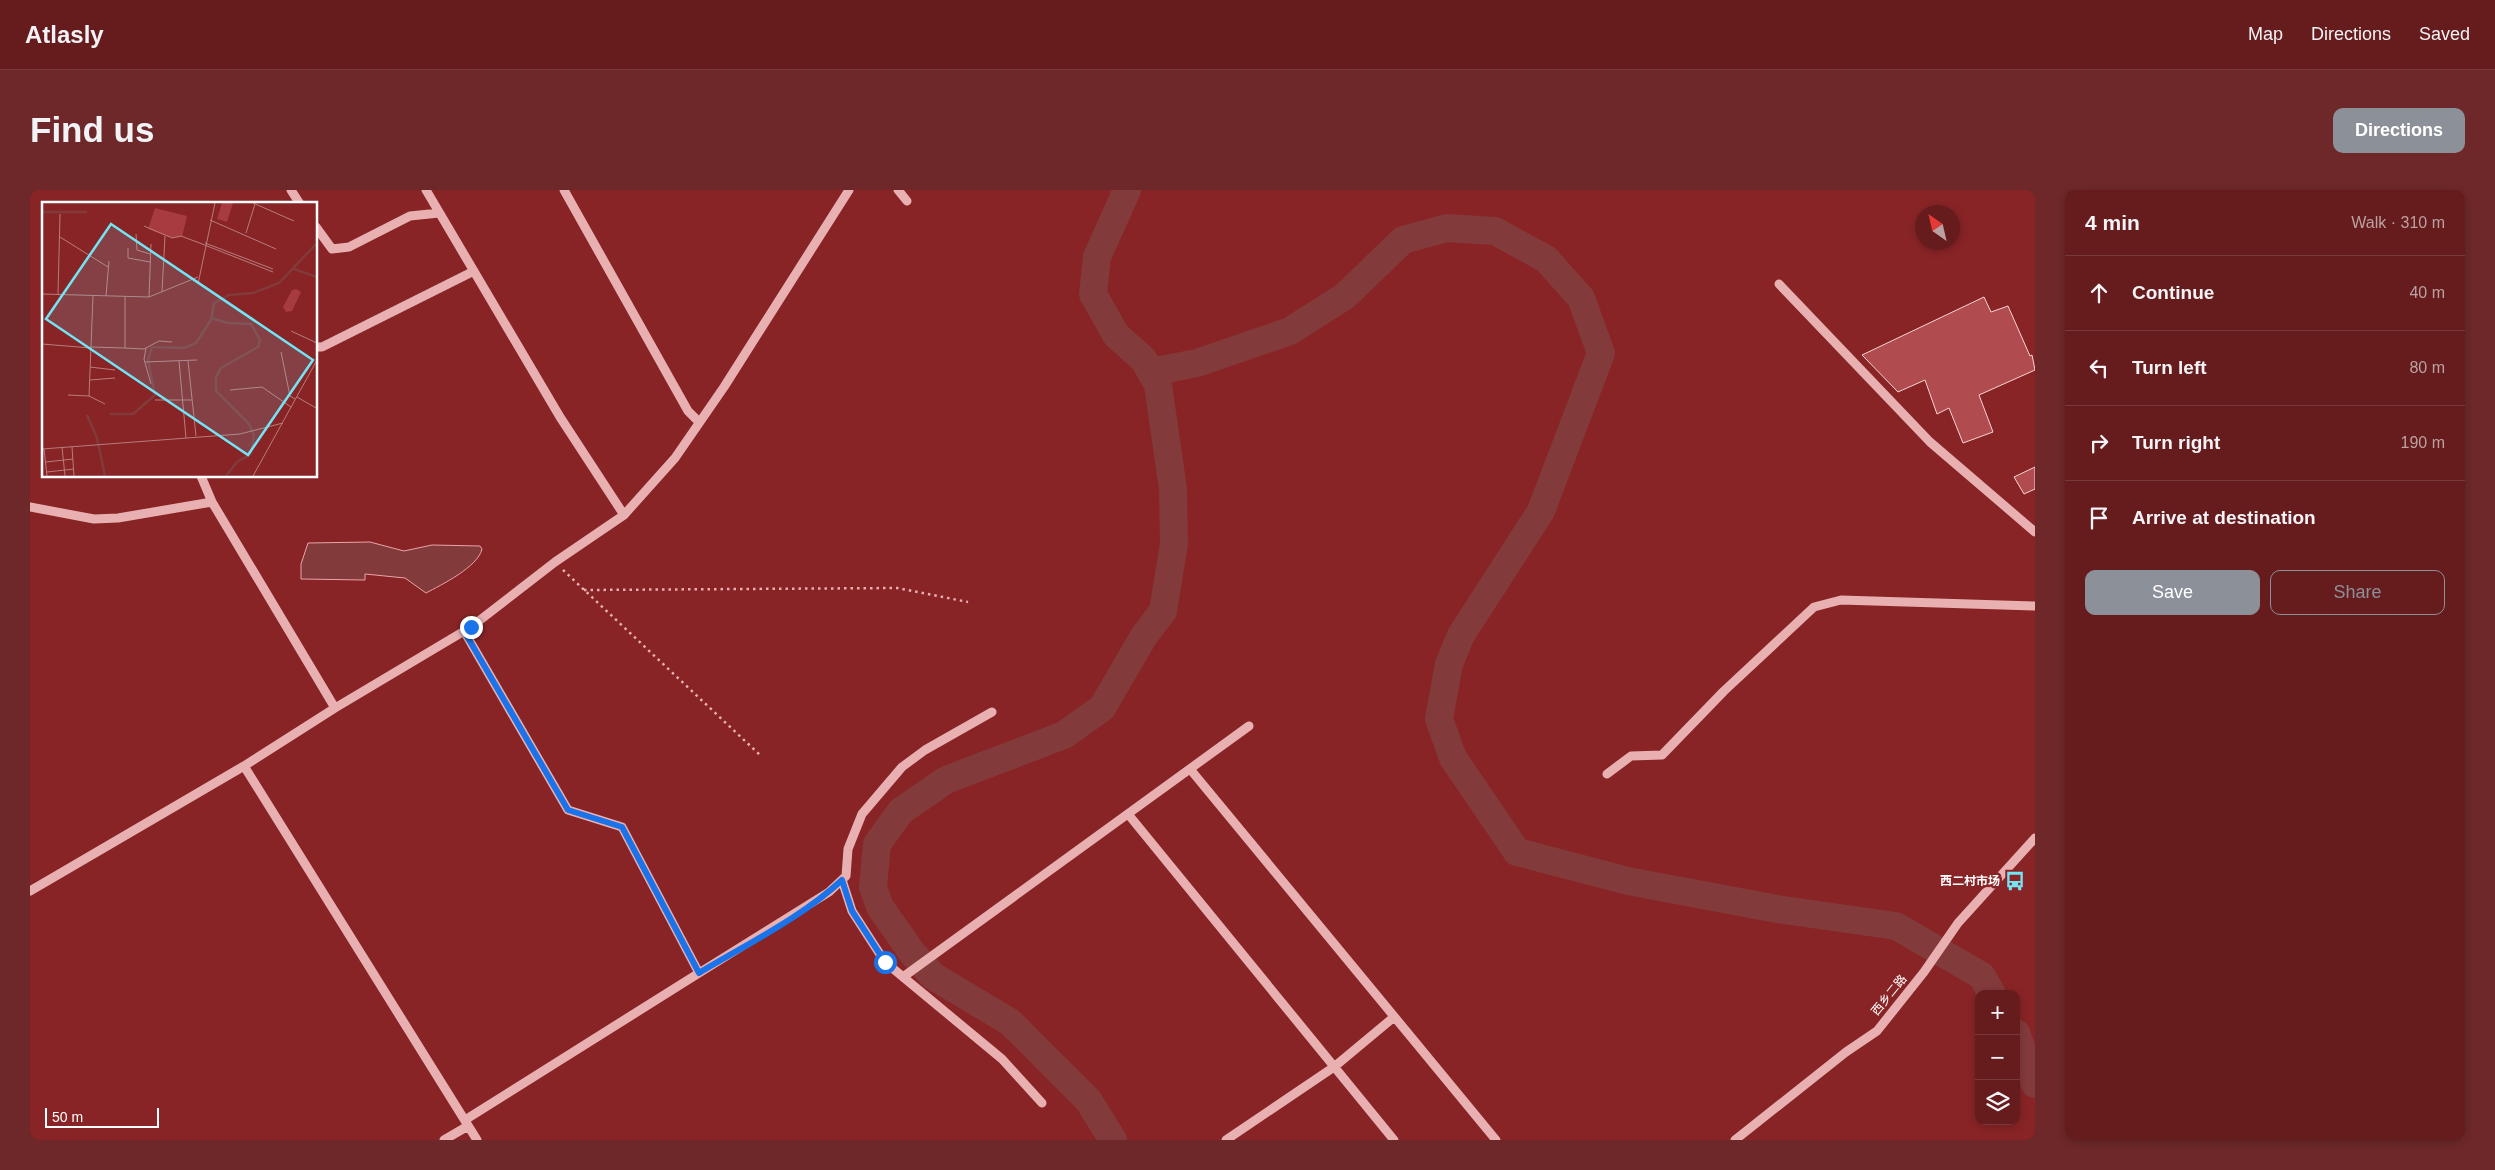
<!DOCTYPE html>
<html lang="en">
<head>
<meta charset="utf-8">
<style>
  body { margin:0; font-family:Helvetica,"Noto Sans SC",sans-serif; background:#6e2829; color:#f1f3f6 }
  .controls { position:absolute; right:15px; bottom:15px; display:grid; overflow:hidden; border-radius:10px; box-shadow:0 2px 8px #0003 }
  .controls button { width:45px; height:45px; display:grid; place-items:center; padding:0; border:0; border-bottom:1px solid #79393b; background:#661b1c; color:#f1f3f6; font:25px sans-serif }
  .compass { position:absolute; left:1885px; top:15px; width:45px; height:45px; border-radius:50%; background:#661b1c; box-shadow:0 2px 8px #0003; rotate:326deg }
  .scale { position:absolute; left:15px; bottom:12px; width:114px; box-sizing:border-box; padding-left:5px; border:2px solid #fff; border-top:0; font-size:14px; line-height:18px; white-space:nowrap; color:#fff; -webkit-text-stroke:4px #882426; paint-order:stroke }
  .stop { position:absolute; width:15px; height:15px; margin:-11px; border:4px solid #1a73e8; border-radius:50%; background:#fff }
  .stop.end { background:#1a73e8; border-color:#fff; box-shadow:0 1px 5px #0008 }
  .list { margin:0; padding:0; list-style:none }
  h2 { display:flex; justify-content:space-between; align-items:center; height:65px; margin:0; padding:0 20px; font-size:21px }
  h2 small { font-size:16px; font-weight:400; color:#bca1a3 }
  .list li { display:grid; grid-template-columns:32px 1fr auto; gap:15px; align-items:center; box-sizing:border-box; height:75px; padding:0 20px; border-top:1px solid #79393b }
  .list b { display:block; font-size:19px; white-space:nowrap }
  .list em { font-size:16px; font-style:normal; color:#bca1a3 }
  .actions { display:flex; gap:10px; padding:15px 20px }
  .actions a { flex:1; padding:11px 0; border:1px solid #8c9099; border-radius:10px; text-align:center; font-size:18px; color:#8c9099 }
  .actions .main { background:#8c9099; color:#fff }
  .icon { flex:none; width:28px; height:28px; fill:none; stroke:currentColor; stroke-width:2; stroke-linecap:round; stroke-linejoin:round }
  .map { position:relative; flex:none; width:2005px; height:950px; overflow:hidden; border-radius:10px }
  header { display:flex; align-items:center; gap:30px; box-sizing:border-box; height:70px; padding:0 25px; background:#661b1c; border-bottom:1px solid #79393b }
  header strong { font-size:24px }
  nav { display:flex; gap:28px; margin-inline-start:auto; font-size:18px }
  .intro { display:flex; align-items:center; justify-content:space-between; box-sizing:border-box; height:120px; padding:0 30px }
  h1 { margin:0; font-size:35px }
  .button { padding:12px 22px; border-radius:10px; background:#8c9099; color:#fff; font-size:18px; font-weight:700 }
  main { display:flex; gap:30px; padding:0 30px }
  aside { flex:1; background:#661b1c; border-radius:10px; box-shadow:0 2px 8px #0003 }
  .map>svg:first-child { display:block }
  .water { fill:#833a3b; stroke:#eaa4a8 }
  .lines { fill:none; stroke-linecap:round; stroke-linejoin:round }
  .river { stroke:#833a3b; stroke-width:28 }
  .building { fill:#b04c50; stroke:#f7d4d5 }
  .path { stroke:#e9b0b2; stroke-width:2.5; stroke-dasharray:2.5 4; stroke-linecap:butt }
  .minor { stroke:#e9b0b2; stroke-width:9 }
  .route { stroke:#1a73e8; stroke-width:6 }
  .labels { text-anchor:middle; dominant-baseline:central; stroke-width:5; stroke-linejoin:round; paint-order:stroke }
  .poi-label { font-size:12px; font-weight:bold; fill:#fff; stroke:#882426; text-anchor:end }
  .street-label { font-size:12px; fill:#fff; stroke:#882426 }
  .inset-river { fill:none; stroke:#833a3b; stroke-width:2.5 }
  .inset-road { fill:none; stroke:#b87c7d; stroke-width:1 }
  .view { fill:#73e4f4; fill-opacity:0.15; stroke:#73e4f4; stroke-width:2.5 }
  .inset-edge { fill:none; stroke:#fff; stroke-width:2.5 }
</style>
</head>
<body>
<header>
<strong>Atlasly</strong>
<nav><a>Map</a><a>Directions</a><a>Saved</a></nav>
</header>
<div class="intro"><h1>Find us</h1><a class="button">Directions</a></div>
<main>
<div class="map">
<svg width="2005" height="950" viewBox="0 0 2005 950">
  <rect width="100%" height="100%" fill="#882426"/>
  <path class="water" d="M 340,352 L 374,361 L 402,355 L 450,356 L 452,359 C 448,377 411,395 396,403 L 375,388 L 335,384 L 335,390 L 271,389 L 271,374 L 278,353 Z"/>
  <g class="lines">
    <path class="river" d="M 1121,182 L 1167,173 L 1260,141 L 1315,106 L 1373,50 L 1417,38 L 1465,41 L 1516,69 L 1551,108 L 1571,163 L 1511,321 L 1431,445 L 1419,474 L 1409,529 L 1423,568 L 1487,662 L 1598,691 L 1747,719 L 1866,736 L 1952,786 L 1962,804
      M 1986,843 L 2005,894
      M 1083,950 L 1058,910 L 980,832 L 903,786 L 883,764 L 850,717 L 843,697 L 847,654 L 871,621 L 916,590 L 1034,545 L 1072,518 L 1114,446 L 1133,421 L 1144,354 L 1143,299 L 1128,195 L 1114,170 L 1086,145 L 1063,104 L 1067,67 L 1097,0"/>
  </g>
  <path class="building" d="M 1954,107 L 1961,122 L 1978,116 L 2000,166 L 2002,165 L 2005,180 L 1949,205 L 1963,242 L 1933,253 L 1919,218 L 1907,224 L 1895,190 L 1868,202 L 1832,165 Z
    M 2005,277 L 2005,299 L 1994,304 L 1984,287 Z"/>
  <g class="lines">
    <path class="path" d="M 533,380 L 730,565
      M 554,400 L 867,398 L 938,412"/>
    <path class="minor" d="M 261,0 L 270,14
      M 396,0 L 530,227 L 594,325
      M 534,0 L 658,221 L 669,232
      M 868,0 L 877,11
      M 286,37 L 302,59 L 319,57 L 380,26 L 409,23
      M 1749,94 L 1900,252 L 2005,342
      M 286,157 L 292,157 L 444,81
      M 171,286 L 182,312 L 305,518
      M 0,317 L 64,329 L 88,328 L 182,312
      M 434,441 L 538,620 L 592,637 L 669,783 L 435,930
      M 214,576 L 447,950
      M 1160,579 L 1466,950
      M 1577,584 L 1601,566 L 1632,565 L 1694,501 L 1784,417 L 1811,410 L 2005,416
      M 1098,624 L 1364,950
      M 812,690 L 822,721 L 855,772 L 972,869 L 1012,913
      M 0,701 L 214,576 L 305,518 L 441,437 L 525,372 L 594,325 L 645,268 L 694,197 L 819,0
      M 669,783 L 799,702 L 816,686 L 818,659 L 832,624 L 872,577 L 895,560 L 962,522
      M 873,787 L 1219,536
      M 414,950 L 438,936
      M 1196,950 L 1304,877 L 1364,827
      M 1705,950 L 1816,862 L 1847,841 L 1894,782 L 1928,733 L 2005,648"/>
  </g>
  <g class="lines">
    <path class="route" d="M 441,437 L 434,441 L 538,620 L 592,637 L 669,783 C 717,754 771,728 812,690 L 822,721 L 855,772"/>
  </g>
  <defs>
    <symbol id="bus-bare" viewBox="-9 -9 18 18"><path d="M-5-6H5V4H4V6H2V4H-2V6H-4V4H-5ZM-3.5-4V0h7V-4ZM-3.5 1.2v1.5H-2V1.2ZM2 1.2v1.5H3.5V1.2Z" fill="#73e4f4" stroke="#882426" stroke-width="2.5" paint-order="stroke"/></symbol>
  </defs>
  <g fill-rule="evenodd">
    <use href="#bus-bare" x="1971" y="677" width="28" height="28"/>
  </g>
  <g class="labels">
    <g class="poi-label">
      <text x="1970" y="691">西二村市场</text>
    </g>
    <g class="street-label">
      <text transform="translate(1859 805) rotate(-51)">西乡二路</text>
    </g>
  </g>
  <g transform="translate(12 12)">
    <rect width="275" height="275" fill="#882426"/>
    <path d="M 180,1 L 191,1 L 185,20 L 175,17 ZM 113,6 L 145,14 L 140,35 L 130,36 L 106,27 ZM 254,87 L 259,90 L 250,109 L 244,110 L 241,105 L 250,88 Z" fill="#a73b3f"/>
    <path class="inset-river" d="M 0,10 L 45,10M 252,67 L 275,75M 169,116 L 186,121 L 209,122 L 218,138 L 216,145 L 179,166 L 174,175 L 174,189 L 207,222 L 212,233 L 209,252 L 195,260 L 184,274M 68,212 L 91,212 L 113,193 L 106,158 L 110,145 L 142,146 L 154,141 L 169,118 L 172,101 L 187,93 L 211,91 L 237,81 L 275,41M 45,213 L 55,236 L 63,274"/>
    <path class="inset-road" d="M 211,1 L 252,19M 168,18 L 234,47M 102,24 L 130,36 L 139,34 L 155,40 L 231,70M 204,31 L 213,2M 94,32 L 95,48 L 108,52M 18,35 L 66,65M 163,41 L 231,67M 86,46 L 86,56 L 108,60M 156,82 L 173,1M 120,90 L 123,34M 0,92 L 107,95 L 156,75M 16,92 L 18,12M 64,94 L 67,59M 107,95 L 109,42M 249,129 L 275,141M 0,142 L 49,146M 49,145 L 83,146 L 83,95M 83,146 L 102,147 L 117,139 L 130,140M 104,146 L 102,157 L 109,182M 239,150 L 248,194 L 253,197M 137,159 L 144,236M 146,159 L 154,234M 103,160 L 155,158M 48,165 L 73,168M 48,178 L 73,176M 188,188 L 220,185 L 249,205M 26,193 L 47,194 L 51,94M 47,194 L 63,202M 255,195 L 274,206M 113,198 L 150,198M 20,245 L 23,274M 30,245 L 32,274M 0,247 L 198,232 L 241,221M 2,247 L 5,274M 4,260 L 31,257M 5,270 L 32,267M 211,274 L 275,158"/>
    <path class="view" d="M 69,22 L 271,158 L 206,253 L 4,117 Z"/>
    <rect width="275" height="275" class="inset-edge"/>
  </g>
</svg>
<div class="controls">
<button>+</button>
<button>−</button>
<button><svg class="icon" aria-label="layers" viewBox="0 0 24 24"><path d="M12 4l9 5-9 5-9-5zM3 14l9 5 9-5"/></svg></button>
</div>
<svg class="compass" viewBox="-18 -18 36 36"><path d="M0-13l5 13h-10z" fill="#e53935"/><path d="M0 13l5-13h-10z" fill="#bca1a3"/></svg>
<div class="scale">50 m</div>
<div class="stop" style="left:855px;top:772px"></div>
<div class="stop end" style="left:441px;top:437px"></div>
</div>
<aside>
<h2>4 min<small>Walk · 310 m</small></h2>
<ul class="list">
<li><svg class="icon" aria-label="ahead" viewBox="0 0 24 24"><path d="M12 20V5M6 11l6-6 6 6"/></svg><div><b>Continue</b></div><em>40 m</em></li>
<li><svg class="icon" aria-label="left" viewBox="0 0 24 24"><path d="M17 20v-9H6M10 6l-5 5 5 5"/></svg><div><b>Turn left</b></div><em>80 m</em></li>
<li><svg class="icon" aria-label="right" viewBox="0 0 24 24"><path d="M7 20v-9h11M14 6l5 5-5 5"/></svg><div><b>Turn right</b></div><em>190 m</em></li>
<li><svg class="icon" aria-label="arrive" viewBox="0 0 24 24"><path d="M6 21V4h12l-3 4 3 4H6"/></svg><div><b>Arrive at destination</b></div></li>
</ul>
<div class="actions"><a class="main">Save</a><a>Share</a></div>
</aside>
</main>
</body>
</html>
